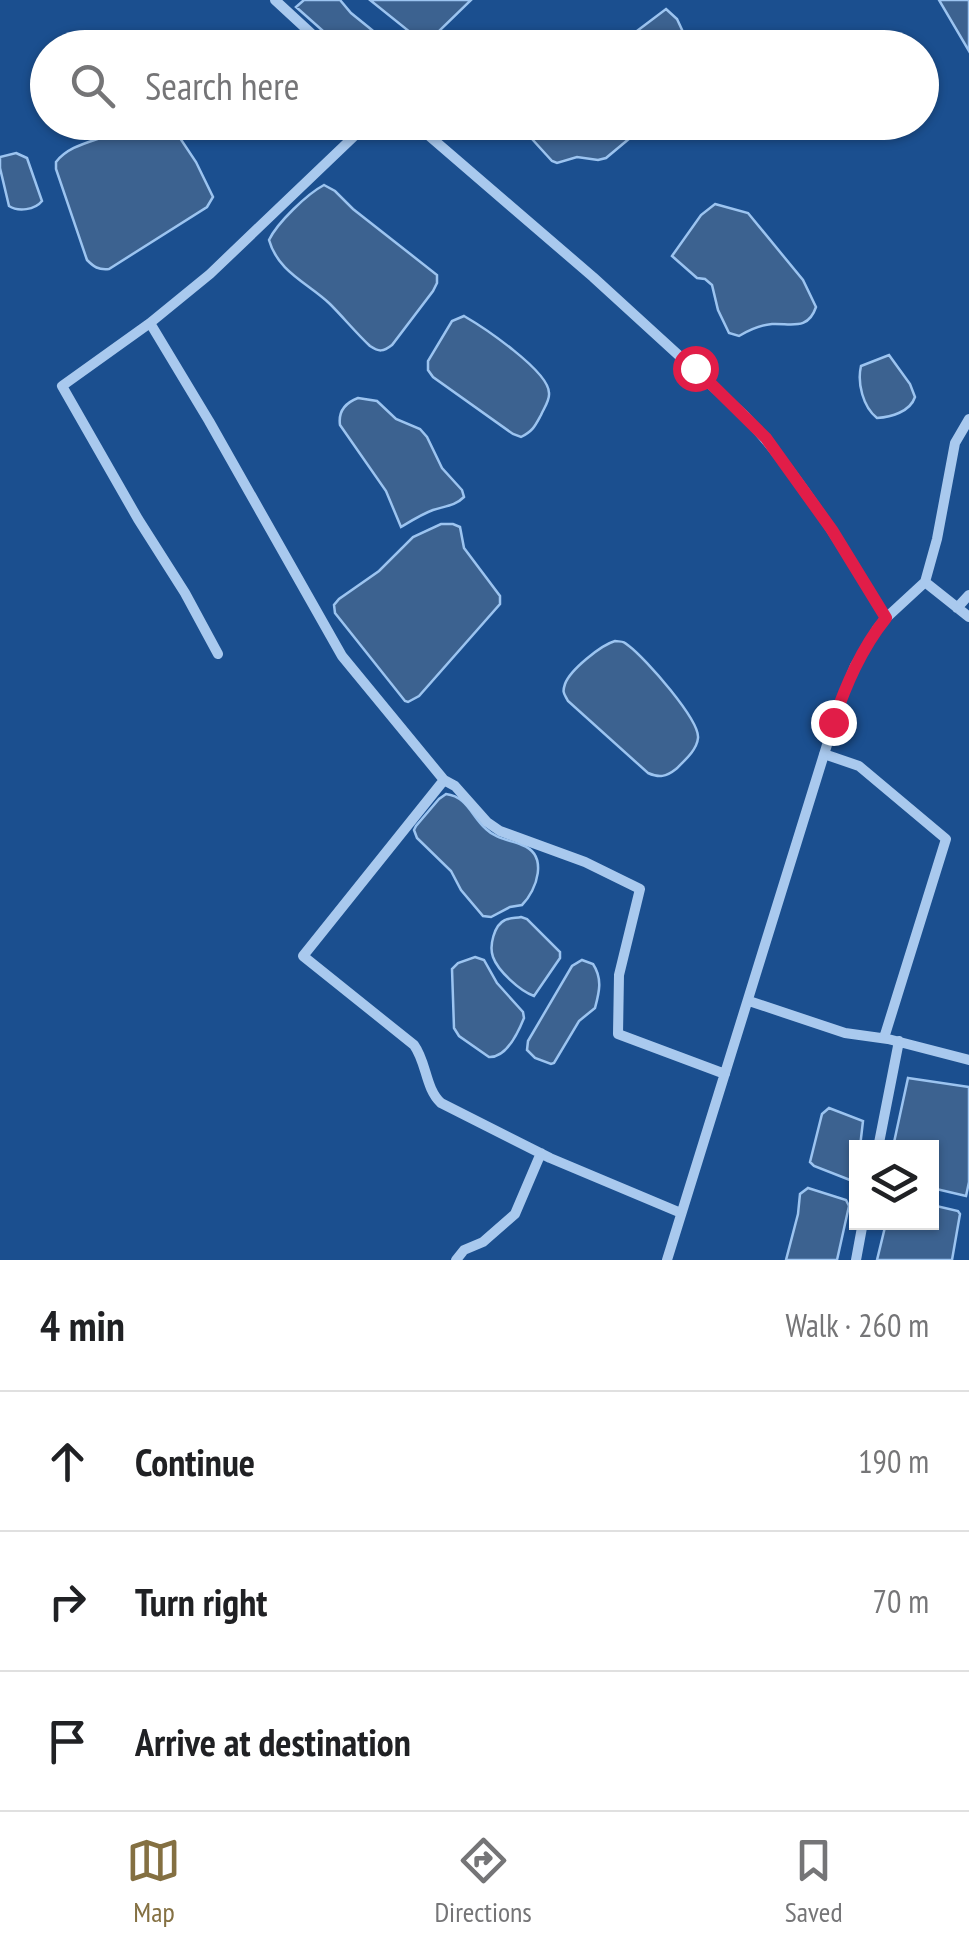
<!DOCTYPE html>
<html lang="en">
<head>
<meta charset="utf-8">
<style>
  body { margin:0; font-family:"PT Sans Narrow",sans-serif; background:#f2f2f2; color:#202124 }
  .controls { position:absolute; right:30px; bottom:30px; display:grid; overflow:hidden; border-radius:0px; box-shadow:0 2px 8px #0004 }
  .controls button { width:90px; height:90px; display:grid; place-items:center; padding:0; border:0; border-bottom:2px solid #e0e0e0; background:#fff; color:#202124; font:50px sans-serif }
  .stop { position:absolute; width:30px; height:30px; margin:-22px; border:8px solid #e11d48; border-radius:50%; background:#fff }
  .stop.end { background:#e11d48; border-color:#fff; box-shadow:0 2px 10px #0008 }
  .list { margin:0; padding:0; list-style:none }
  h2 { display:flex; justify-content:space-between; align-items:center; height:130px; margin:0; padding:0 40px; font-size:42px }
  h2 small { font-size:32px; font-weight:400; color:#757577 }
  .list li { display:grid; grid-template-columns:65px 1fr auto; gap:30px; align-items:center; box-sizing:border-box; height:140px; padding:0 40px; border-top:2px solid #e0e0e0 }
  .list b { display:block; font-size:38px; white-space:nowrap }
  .list em { font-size:32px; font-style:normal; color:#757577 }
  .icon { flex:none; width:55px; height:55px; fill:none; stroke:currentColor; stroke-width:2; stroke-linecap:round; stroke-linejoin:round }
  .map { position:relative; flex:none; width:969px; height:1260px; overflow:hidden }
  .search { position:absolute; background:#fff; box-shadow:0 2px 8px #0004; left:30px; right:30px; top:30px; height:110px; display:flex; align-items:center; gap:25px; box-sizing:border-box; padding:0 35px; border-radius:55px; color:#757577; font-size:38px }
  .sheet { height:550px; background:#fff }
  nav { display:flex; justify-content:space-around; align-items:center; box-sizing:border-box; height:140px; border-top:2px solid #e0e0e0; background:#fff; font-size:28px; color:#757577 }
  nav a { display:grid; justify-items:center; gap:5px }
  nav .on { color:#847042 }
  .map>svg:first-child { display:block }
  .water { fill:#3c6290; stroke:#9cc4f0; stroke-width:2.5 }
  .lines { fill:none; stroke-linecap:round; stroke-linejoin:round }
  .minor { stroke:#a9c9ee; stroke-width:10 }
  .route { stroke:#e11d48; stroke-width:12 }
</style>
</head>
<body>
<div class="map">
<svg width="969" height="1260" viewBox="0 0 969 1260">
  <rect width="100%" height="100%" fill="#1b4f8f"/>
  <path class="water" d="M 304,0 L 340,0 L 351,13 L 393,47 L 341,47 L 296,7 Z
    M 370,0 L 471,0 L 432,38 L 421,41 Z
    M 939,0 L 969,0 L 969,51 Z
    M 666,9 L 677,19 L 690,47 L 605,47 L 621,43 Z
    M 130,123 L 170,123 L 196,162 L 213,197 L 207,207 L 109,269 C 98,270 94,267 87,260 L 56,169 L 56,162 C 74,139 108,142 130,123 Z
    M 521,123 L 521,122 L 648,123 L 606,158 L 598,160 L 577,157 L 557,163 L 552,161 L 522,128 Z
    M 16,153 L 27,158 L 42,201 C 35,210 18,212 9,206 L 0,168 L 0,157 Z
    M 324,185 L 335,191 L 353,209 L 437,275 L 437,283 L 433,291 L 392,345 C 383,352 379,352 370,346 C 356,333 344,318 330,304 C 308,283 278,272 269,240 C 277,223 307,194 324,185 Z
    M 715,204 L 748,213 L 803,280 L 816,307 C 808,331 791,323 772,324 C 760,325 749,330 739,336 L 729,333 L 718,310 L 712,285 L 705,279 L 697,278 L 672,256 L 701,215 Z
    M 464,316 C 483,327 549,371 549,393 C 550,400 544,408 541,415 C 535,426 533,431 521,437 L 513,434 L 433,377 L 428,370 L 428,361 L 452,321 Z
    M 889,355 L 910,384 L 915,397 C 910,412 891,417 877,418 C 863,407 857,383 861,366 Z
    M 358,398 L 377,401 L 396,419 L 420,429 L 427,437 L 442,468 L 462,490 L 464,497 C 455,506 445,506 433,510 C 422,514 411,521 401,527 L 386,491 L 340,425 C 338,411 345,403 358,398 Z
    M 441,524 L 453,524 L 460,527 L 464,548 L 500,596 L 500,604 L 419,696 L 408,702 L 405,701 L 335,613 L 334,605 L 339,599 L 379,571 L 413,537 Z
    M 615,641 C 624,642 623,641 629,646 C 645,658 700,720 698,738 C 697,750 684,761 676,769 C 666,777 659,778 648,773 L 568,701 C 564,693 562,693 565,684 C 570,670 601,645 615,641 Z
    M 446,794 C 468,797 471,816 486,829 C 496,839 510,840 522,845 C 549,855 537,890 522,905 L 510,907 L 491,917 L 483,916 L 461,890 L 451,871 L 417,838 L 414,830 L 416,826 L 439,799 Z
    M 521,917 L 527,919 L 560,952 L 560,958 L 534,996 C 520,991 498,971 493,957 C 489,946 494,925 505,920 C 509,918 517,918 521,917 Z
    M 475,957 L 484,960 L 497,983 L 523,1012 L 524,1018 C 518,1033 506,1058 489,1057 L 459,1036 L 454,1028 L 452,969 L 458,963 Z
    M 582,960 L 593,964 C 603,979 599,993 595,1008 L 579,1021 L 554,1063 L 551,1064 L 535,1058 L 527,1050 L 528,1041 L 572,966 Z
    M 908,1078 L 969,1087 L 969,1182 L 966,1196 L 932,1188 L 932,1148 L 893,1147 Z
    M 829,1108 L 863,1121 L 860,1147 L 856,1148 L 855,1177 L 850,1180 L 814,1166 L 810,1162 L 822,1114 Z
    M 808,1188 L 846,1200 L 849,1206 L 837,1260 L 786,1260 L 798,1214 L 800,1194 Z
    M 932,1205 L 958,1211 L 960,1214 L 952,1260 L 877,1260 L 886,1223 L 932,1222 Z"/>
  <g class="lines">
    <path class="minor" d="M 275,0 L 327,48
      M 413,122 L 593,277 L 744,415 C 800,476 843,547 886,618
      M 150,323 L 209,421 L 342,656 L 444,780 L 455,786 L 487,822 L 500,831 L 585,862 L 640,889 L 619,975 L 618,1034 L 725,1074
      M 925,582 L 937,539 L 955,443 L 969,419
      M 957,608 L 969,595
      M 218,654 L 185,593 L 138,519 L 62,386 L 150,323 L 210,274 L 369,122
      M 824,754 L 859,766 L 946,839 L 884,1038
      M 444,780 L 303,956 L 414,1045 C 427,1063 425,1088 441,1103 L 550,1158 L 681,1213
      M 749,1001 L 845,1033 L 888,1039 L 969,1060
      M 878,1148 L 899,1041
      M 456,1260 L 464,1250 L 483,1242 L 515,1214 L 541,1153
      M 667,1260 L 840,703 L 855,666 L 877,629 L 886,618 L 925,582 L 969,617
      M 856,1260 L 863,1222"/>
  </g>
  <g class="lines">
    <path class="route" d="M 695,368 L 766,438 L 832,530 L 886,618 C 861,649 846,685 833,722"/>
  </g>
</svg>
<div class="controls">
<button><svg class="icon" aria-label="layers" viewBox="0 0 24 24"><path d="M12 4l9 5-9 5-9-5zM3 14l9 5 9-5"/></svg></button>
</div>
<div class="stop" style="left:695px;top:368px"></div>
<div class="stop end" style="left:833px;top:722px"></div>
<div class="search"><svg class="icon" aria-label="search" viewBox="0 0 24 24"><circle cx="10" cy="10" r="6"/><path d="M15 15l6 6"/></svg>Search here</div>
</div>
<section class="sheet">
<h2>4 min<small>Walk · 260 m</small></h2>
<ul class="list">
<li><svg class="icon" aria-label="ahead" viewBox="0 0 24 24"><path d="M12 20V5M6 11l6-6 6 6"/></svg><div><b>Continue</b></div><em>190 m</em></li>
<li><svg class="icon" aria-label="right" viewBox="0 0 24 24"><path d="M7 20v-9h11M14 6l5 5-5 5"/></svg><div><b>Turn right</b></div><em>70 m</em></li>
<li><svg class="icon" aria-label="arrive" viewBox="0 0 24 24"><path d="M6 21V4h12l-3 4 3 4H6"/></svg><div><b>Arrive at destination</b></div></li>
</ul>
</section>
<nav>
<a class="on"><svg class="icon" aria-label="map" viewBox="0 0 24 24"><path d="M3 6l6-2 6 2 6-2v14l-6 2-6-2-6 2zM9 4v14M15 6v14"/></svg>Map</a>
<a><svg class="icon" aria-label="directions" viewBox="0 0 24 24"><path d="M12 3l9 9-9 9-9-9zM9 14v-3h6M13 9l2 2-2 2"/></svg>Directions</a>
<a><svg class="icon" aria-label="saved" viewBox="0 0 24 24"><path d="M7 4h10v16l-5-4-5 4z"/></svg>Saved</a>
</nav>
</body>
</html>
